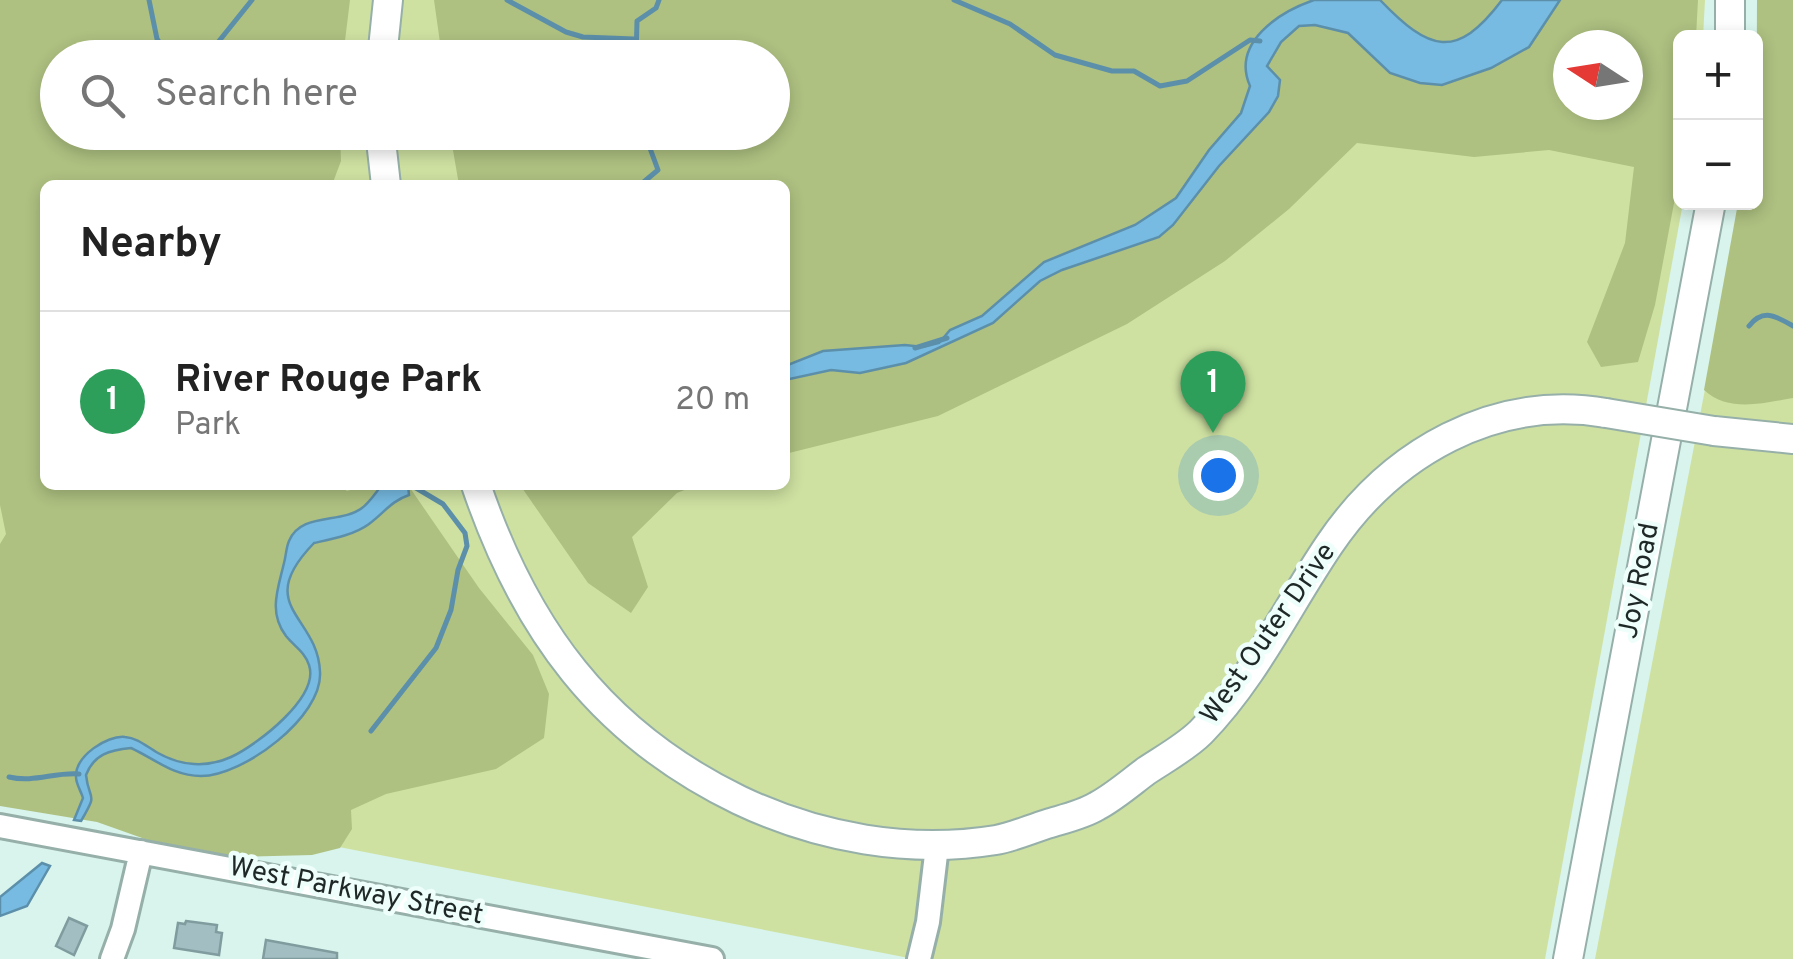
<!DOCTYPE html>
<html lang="en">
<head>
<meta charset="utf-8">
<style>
  body { margin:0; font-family:Overpass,sans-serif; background:#f2f2f2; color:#222 }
  .controls { position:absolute; right:30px; top:30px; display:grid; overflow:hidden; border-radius:15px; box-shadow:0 5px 15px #0003 }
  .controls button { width:90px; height:90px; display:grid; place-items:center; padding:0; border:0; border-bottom:2px solid #e0e0e0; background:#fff; color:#222; font:50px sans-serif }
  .compass { position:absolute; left:1553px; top:30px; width:90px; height:90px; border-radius:50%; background:#fff; box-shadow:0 5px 15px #0003; rotate:282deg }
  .you { position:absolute; left:1218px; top:475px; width:35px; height:35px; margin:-25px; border:8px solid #fff; border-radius:50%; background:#1a73e8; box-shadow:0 0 0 15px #1a73e833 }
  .badge { display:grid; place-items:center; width:65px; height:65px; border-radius:50%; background:#db2777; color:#fff; font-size:32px; font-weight:700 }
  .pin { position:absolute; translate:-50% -82px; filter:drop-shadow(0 2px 5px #0008) }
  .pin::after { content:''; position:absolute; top:52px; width:35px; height:30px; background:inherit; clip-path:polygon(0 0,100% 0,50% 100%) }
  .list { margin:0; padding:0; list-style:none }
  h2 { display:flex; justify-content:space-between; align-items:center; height:130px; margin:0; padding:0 40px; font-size:42px }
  h2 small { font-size:32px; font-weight:400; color:#767676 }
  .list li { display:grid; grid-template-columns:65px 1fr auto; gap:30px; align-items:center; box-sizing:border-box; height:180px; padding:0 40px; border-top:2px solid #e0e0e0 }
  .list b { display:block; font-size:38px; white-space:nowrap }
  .list p { margin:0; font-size:32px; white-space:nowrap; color:#767676 }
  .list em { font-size:32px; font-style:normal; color:#767676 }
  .icon { flex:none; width:55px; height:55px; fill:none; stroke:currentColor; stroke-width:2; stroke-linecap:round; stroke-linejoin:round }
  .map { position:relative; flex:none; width:1793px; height:959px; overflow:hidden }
  .search { position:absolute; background:#fff; box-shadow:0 5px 15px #0003; left:40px; top:40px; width:750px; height:110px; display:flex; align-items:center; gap:25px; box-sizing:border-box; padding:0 35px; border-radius:55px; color:#767676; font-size:38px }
  .panel { position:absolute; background:#fff; box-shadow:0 5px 15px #0003; left:40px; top:180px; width:750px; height:310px; border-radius:15px }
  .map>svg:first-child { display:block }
  .green { fill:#cee1a1; fill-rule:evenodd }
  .forest { fill:#aec181; fill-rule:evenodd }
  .water { fill:#77bbe2; stroke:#5c8faa; stroke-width:2.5 }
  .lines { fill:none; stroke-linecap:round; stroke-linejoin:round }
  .stream { stroke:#5c8faa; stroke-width:5 }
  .building { fill:#a3bec2; stroke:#819c9f; stroke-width:2.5 }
  .minor-casing { stroke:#96b0a9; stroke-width:28 }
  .major-casing { stroke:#96b0a9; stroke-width:32 }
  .minor { stroke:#fff; stroke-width:22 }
  .major { stroke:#fff; stroke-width:28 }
  .major-bridge-casing { stroke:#96b0a9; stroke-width:32; stroke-linecap:butt }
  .major-bridge { stroke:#fff; stroke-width:28 }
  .labels { text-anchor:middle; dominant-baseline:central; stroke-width:9; stroke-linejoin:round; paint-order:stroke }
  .street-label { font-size:28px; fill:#1e2826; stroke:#eefefa }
</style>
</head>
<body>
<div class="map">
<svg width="1793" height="959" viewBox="0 0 1793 959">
  <rect width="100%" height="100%" fill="#d8f4ed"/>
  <path class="green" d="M 0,0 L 1705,0 L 1703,37 L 1680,38 L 1680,202 L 1683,203 L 1545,959 L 914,959 L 0,781 ZM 1568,45 L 1628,45 L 1628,105 L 1568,105 ZM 58,58 L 772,58 L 772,132 L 58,132 ZM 45,185 L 785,185 L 785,485 L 45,485 Z
    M 1793,0 L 1793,959 L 1595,959 L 1741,203 L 1756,202 L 1756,60 Z"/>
  <path class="forest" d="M 0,0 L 350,0 L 343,57 L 58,58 L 58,132 L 340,133 L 341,161 L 332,185 L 45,185 L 45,485 L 338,485 L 347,491 L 368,485 L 408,485 L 479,588 L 533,655 L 549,694 L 544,738 L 496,769 L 386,794 L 351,810 L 352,829 L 340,848 L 312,855 L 240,857 L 159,844 L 97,822 L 0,806 L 0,544 L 6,534 L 0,505 Z
    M 434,0 L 1329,0 L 1442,85 L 1491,68 L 1529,47 L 1560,0 L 1698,0 L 1696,37 L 1680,38 L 1680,171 L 1655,305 L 1638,362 L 1601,367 L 1587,342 L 1625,243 L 1634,167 L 1549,150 L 1474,157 L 1357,143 L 1289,209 L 1225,261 L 1127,324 L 938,416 L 785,454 L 785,185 L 459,185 L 450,133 L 772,132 L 772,58 L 442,57 ZM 1568,45 L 1628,45 L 1628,105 L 1568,105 Z
    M 1380,0 L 1502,0 C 1455,63 1430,49 1380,0 Z
    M 1757,0 L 1793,0 L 1793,398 C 1763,403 1729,413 1704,390 L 1738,203 L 1756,202 Z
    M 520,485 L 697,485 L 677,493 L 632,537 L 648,587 L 631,613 L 588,583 Z"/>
  <path class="water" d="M 1314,0 L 1380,0 C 1429,51 1456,61 1502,0 L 1560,0 L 1529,47 L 1491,68 L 1442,85 L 1420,83 L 1390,73 L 1348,33 L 1315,25 L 1299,26 L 1281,42 L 1267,66 L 1280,80 L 1278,96 L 1269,112 L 1219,166 L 1173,225 L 1159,237 L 1062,270 L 1040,281 L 993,323 L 906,363 L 860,373 L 831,370 L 785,380 L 785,366 L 823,351 L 905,345 L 923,347 L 939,343 L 950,330 L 982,316 L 1044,262 L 1135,225 L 1176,198 L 1209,150 L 1241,113 L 1250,86 C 1231,43 1279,12 1314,0 Z
    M 382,485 L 408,485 L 409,495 C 391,501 384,513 369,524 C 354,535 332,539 314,543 C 252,607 318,615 320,672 C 323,717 243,776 201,776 C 173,776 155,759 131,748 C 110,750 94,754 86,775 C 89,803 99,790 81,821 L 74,820 L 83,798 C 81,791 76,784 76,777 C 75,756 107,735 125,737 C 138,738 147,747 158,753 C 181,766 207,768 231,757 C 257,745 320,697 309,665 C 305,652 294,646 286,636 C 268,612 278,589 284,563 C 286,556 286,548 289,541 C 301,512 341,524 362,508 C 370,502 376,492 382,485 Z
    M 42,863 L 50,866 L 27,906 L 0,916 L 0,897 Z"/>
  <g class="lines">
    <path class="stream" d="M 149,0 L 157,39 L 170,58
      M 507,0 L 566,32 L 583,37 L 634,39
      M 954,0 L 1010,24 L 1055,55 L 1112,71 L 1134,71 L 1160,86 L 1187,81 L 1250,40 L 1260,41
      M 200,58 L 211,51 L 252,0
      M 636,58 L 637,21 L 656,8 L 659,0
      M 640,185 L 658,170 L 644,132
      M 1749,326 C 1763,308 1776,316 1793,326
      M 915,348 L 947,338
      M 371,731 L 436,648 L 451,610 L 458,570 L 467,546 L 465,533 L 443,504 L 411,485
      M 9,777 C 34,783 54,772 79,774"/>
  </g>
  <path class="building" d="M 69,918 L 87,926 L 74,955 L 56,946 Z
    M 186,921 L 217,925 L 216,932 L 222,933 L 219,955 L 174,948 L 178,923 L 185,924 Z
    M 266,940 L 337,953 L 337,959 L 263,959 Z"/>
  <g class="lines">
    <defs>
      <path id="minor" d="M 0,826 L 712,959
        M 112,959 L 123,929 L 141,852
        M 919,959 L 928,922 L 937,846"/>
      <path id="major" d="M 1730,38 L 1730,0
        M 382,58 L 388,0
        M 380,132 L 386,185
        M 1714,431 L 1793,439
        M 476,485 C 525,629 601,733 739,800 C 819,838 909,854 996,840 C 1013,837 1031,829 1047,824 C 1063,819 1082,815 1097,806 C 1114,797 1130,783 1146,771 C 1164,759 1186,747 1201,732 C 1254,678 1287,607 1329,545 C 1391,453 1494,394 1606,413
        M 1568,959 L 1711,202"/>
    </defs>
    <use href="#minor" class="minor-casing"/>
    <use href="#major" class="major-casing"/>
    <use href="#minor" class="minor"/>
    <use href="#major" class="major"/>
    <defs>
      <path id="major-bridge" d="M 1606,413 L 1714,431"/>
    </defs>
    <use href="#major-bridge" class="major-bridge-casing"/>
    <use href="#major-bridge" class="major-bridge"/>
  </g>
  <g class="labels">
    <g class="street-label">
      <text transform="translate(1640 581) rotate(-79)">Joy Road</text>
      <text transform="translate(1269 634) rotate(-55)">West Outer Drive</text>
      <text transform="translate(356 892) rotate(11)">West Parkway Street</text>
    </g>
  </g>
</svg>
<div class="controls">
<button>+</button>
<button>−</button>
</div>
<svg class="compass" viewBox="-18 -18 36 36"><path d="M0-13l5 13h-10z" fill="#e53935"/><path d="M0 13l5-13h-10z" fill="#767676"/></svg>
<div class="you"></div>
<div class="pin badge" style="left:1213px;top:433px;background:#2e9e5b">1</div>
<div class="search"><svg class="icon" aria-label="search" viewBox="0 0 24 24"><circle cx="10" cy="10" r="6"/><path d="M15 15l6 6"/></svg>Search here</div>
<section class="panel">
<h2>Nearby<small></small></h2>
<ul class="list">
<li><span class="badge" style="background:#2e9e5b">1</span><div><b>River Rouge Park</b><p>Park</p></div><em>20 m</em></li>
</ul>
</section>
</div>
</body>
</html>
